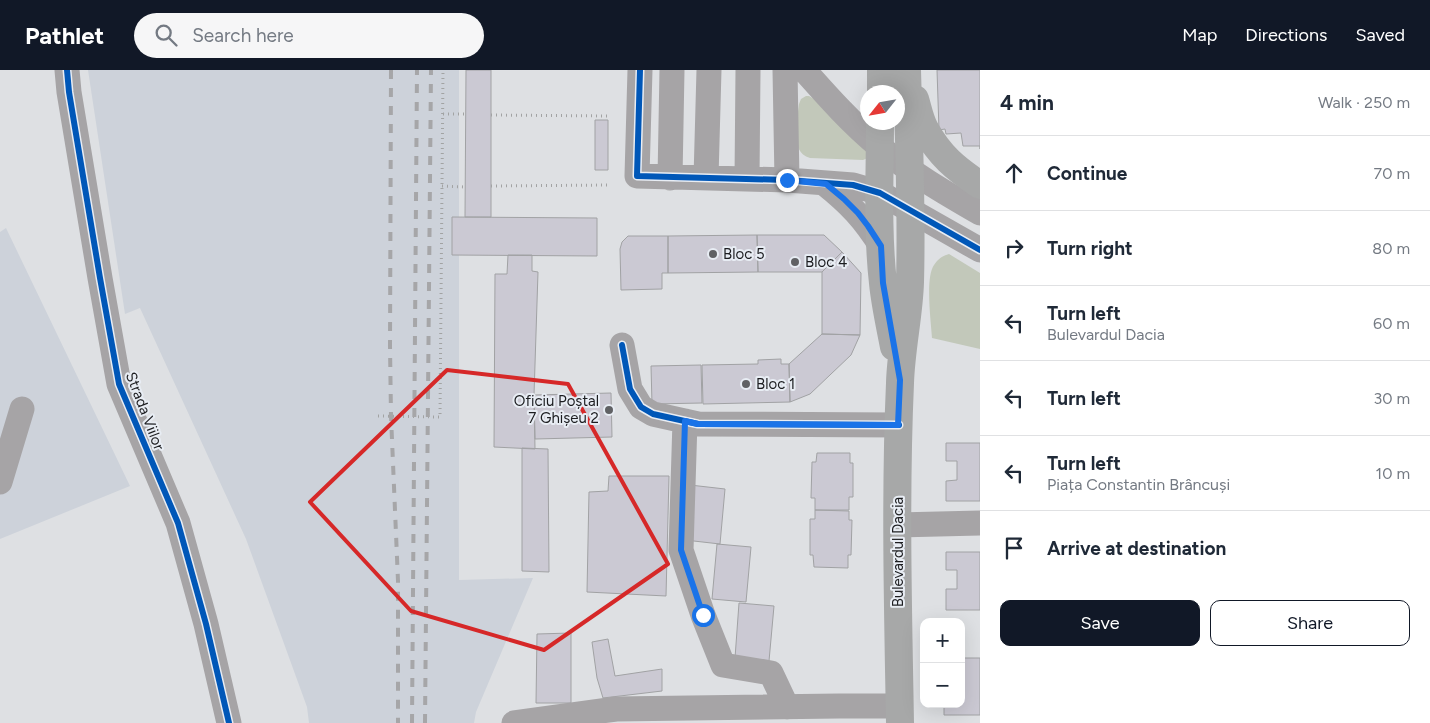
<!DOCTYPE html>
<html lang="en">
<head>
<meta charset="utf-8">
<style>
  body { margin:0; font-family:Figtree,sans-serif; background:#f6f6f7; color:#1f2937 }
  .controls { position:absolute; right:15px; bottom:15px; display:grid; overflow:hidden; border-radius:10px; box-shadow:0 5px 20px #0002 }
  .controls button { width:45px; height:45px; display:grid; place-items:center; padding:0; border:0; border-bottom:1px solid #e0e1e3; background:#fff; color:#1f2937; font:25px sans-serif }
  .compass { position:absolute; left:860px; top:15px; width:45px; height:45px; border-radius:50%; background:#fff; box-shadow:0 5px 20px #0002; rotate:239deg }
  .stop { position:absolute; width:15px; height:15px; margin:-11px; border:4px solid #1a73e8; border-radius:50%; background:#fff }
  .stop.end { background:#1a73e8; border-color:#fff; box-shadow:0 1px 5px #0008 }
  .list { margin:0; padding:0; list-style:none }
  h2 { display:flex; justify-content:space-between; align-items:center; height:65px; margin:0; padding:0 20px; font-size:21px }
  h2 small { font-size:16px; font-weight:400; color:#747a83 }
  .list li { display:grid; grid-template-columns:32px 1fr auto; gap:15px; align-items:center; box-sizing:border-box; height:75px; padding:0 20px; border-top:1px solid #e0e1e3 }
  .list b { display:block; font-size:19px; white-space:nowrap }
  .list p { margin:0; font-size:16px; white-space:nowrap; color:#747a83 }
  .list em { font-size:16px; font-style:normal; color:#747a83 }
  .actions { display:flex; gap:10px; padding:15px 20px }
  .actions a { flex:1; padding:11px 0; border:1px solid #111827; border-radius:10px; text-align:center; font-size:18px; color:#111827 }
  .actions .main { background:#111827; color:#fff }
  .icon { flex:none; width:28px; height:28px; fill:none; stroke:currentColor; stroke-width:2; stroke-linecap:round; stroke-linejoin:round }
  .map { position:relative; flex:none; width:980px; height:653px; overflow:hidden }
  header { display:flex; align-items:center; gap:30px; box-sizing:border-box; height:70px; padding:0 25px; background:#111827; color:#fff }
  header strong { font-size:24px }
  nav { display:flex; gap:28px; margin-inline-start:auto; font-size:18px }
  .search { width:350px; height:45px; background:#f6f6f7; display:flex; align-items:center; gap:12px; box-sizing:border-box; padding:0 18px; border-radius:28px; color:#747a83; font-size:19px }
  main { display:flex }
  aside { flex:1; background:#fff }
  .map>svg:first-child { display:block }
  .built { fill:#cdd2da }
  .green { fill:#c2c8ba }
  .building { fill:#cbc9d3; stroke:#a1a2a4 }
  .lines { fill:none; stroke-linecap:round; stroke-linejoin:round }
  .path { stroke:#a2a3a3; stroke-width:3; stroke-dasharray:1 4; stroke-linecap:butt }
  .minor { stroke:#a6a4a6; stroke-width:25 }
  .major { stroke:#a7a8a8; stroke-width:28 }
  .rail { stroke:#a6a6a8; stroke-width:4; stroke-dasharray:9 9; stroke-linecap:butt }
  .cycleway-casing { stroke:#e8edf4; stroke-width:9 }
  .cycleway { stroke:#0057b8; stroke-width:6 }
  .route { stroke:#1a73e8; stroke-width:6 }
  .marked { fill:none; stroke:#d62828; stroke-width:4; stroke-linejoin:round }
  .poi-dot { fill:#606164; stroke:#e8edf4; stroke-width:2 }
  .labels { text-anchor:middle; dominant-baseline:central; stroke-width:4; stroke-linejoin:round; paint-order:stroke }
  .poi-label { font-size:15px; fill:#1c1d20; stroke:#e8edf4; text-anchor:start }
  .street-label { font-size:15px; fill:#1c1d20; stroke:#e8edf4 }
</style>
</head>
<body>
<header>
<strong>Pathlet</strong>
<div class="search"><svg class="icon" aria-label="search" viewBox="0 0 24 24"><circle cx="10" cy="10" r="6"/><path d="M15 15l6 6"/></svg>Search here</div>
<nav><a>Map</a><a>Directions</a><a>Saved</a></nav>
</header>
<main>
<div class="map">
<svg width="980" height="653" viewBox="0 0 980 653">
  <rect width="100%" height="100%" fill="#dee0e3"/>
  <path class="built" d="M 88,0 L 459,0 L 459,510 L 533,508 L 476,642 L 474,653 L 309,653 L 307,637 L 246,469 L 140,238 L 125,244 Z
    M 6,158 L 130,416 L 0,469 L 0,162 Z"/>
  <path class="green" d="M 806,26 L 809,26 L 814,29 L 867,76 L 868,88 L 863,90 L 810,88 C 789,82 797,51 799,34 L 801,29 Z
    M 949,184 L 980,203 L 980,279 L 932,268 C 931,251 925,208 934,195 C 938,189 942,186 949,184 Z"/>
  <path class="building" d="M 466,0 L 491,0 L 491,147 L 465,147 Z
    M 937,0 L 980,0 L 980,79 L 980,76 L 963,76 L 961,63 L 946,64 L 945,59 L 939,60 Z
    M 595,50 L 608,50 L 608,100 L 595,100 Z
    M 452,147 L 597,148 L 597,186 L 452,185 Z
    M 757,165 L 758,202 L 668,203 L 668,166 Z
    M 757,165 L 824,165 L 842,182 L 822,202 L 758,202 Z
    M 628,166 L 668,166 L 668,203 L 662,203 L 662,219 L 621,220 L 620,179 L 622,172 Z
    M 842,182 L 861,203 L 860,265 L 822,264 L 822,202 Z
    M 508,185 L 532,185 L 532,201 L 538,202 L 534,325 L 535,379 L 494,377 L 495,204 L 507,204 Z
    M 822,264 L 860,265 L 851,285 L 810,324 L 790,332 L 789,294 Z
    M 781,289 L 781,294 L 789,294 L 790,332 L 703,334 L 702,295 L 758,294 L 758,290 Z
    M 701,295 L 702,333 L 652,334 L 651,296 Z
    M 611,323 L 612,367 L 535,369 L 534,325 Z
    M 946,373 L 980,373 L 980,431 L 946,431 L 946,411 L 957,410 L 957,391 L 946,391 Z
    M 522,378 L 548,379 L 549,502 L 522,501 Z
    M 817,383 L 850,383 L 850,393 L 853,393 L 853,427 L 849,427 L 849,440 L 815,440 L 815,428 L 811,428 L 812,392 L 816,392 Z
    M 609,406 L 669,406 L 666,526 L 587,522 L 589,422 L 608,421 Z
    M 690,415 L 725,419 L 720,474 L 685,470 Z
    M 815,440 L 849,441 L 849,450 L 852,450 L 851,485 L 848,485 L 848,498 L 814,497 L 813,485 L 810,485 L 810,449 L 815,449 Z
    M 717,474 L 751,477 L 746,532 L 712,529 Z
    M 946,482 L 980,482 L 980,540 L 946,540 L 946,519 L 957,519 L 957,500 L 946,500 Z
    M 739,533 L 774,536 L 769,591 L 735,588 Z
    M 571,563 L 571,633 L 536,633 L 537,564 Z
    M 608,569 L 615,606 L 662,599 L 662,621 L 603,628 L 597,608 L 592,572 Z
    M 961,588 L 980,588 L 980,645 L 944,645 L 944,634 L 961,634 Z"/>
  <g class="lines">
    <path class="path" d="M 443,44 L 466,44
      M 491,45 L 611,46
      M 442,116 L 465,117
      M 491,116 L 611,115
      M 378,346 L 440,347 L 443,0"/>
    <path class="minor" d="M 67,0 L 69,22 L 100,208 L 119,314 L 178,453 L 206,554 L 229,653
      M 640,0 L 637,106 L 787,110 L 853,115 L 880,123 L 980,180
      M 785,0 L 787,110
      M 804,0 C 828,27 852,54 880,77 C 909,102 947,124 980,143
      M 670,108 L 672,0
      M 706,108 L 709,0
      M 747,109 L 748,0
      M 825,114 C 850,134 864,149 881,176
      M 622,275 L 630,319 L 641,337 L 653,344 L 698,354 L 899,355
      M 685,351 L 681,480 L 703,545 L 723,595 L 771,603 L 787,637
      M 0,412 L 22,339
      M 897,455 L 980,453
      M 514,653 L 616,639 L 839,636 L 900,636"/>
    <path class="major" d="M 881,22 L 881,0
      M 915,29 C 918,39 920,50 925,59 C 940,86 955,98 980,115
      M 880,52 C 880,106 877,160 883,213 C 885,234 890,256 894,277
      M 900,653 C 898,540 895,426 900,313 C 901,279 909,245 910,212 C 912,141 909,71 907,0"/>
    <path class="rail" d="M 391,0 L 390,276 L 391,346 L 398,511 L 398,653
      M 412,653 L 417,0
      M 425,653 L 431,0"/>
    <defs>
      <path id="cycleway" d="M 67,0 L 69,22 L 100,208 L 119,314 L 178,453 L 206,554 L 229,653
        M 640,0 L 637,106 L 787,110 L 853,115 L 880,123 L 980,180
        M 622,275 L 630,319 L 641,337 L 653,344 L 698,354 L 899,355"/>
    </defs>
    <use href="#cycleway" class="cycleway-casing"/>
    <use href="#cycleway" class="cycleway"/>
  </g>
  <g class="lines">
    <path class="route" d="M 703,545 L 681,480 L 685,351 L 698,354 L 898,355 L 900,310 L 883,213 L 881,176 L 868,156 L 858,143 L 844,129 L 826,114 L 787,110"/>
  </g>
  <path class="marked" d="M 447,300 L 568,314 L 668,494 L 544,580 L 411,541 L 310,432 Z"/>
  <g class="poi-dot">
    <circle cx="713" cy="184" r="5"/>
    <circle cx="795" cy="192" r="5"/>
    <circle cx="746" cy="314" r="5"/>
    <circle cx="609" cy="340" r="5"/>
  </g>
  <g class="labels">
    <g class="poi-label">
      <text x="723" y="184">Bloc 5</text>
      <text x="805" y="192">Bloc 4</text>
      <text x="756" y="314">Bloc 1</text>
      <text x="599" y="331" text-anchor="end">Oficiu Poștal<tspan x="599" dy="17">7 Ghișeu 2</tspan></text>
    </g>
    <g class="street-label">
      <text transform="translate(145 341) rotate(69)">Strada Viilor</text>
      <text transform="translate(898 482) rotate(-90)">Bulevardul Dacia</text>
    </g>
  </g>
</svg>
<div class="controls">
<button>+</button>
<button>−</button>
</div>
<svg class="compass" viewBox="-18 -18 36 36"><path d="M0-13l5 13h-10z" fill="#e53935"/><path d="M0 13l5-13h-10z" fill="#747a83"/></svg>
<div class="stop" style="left:703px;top:545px"></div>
<div class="stop end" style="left:787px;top:110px"></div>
</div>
<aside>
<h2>4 min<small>Walk · 250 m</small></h2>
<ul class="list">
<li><svg class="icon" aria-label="ahead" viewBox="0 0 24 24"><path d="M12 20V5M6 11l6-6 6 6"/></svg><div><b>Continue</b></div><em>70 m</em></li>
<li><svg class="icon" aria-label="right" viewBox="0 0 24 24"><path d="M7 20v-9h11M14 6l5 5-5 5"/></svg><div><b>Turn right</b></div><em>80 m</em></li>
<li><svg class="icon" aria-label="left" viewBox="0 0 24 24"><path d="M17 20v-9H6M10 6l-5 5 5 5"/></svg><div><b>Turn left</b><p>Bulevardul Dacia</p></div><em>60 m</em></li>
<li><svg class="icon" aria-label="left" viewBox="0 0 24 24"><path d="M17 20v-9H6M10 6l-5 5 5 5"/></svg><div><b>Turn left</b></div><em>30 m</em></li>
<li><svg class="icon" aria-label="left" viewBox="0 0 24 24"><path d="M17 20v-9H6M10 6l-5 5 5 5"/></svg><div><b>Turn left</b><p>Piața Constantin Brâncuși</p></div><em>10 m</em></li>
<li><svg class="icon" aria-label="arrive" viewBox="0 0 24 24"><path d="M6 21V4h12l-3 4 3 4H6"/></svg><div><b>Arrive at destination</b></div></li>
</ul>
<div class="actions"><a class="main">Save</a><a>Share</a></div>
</aside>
</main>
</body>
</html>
